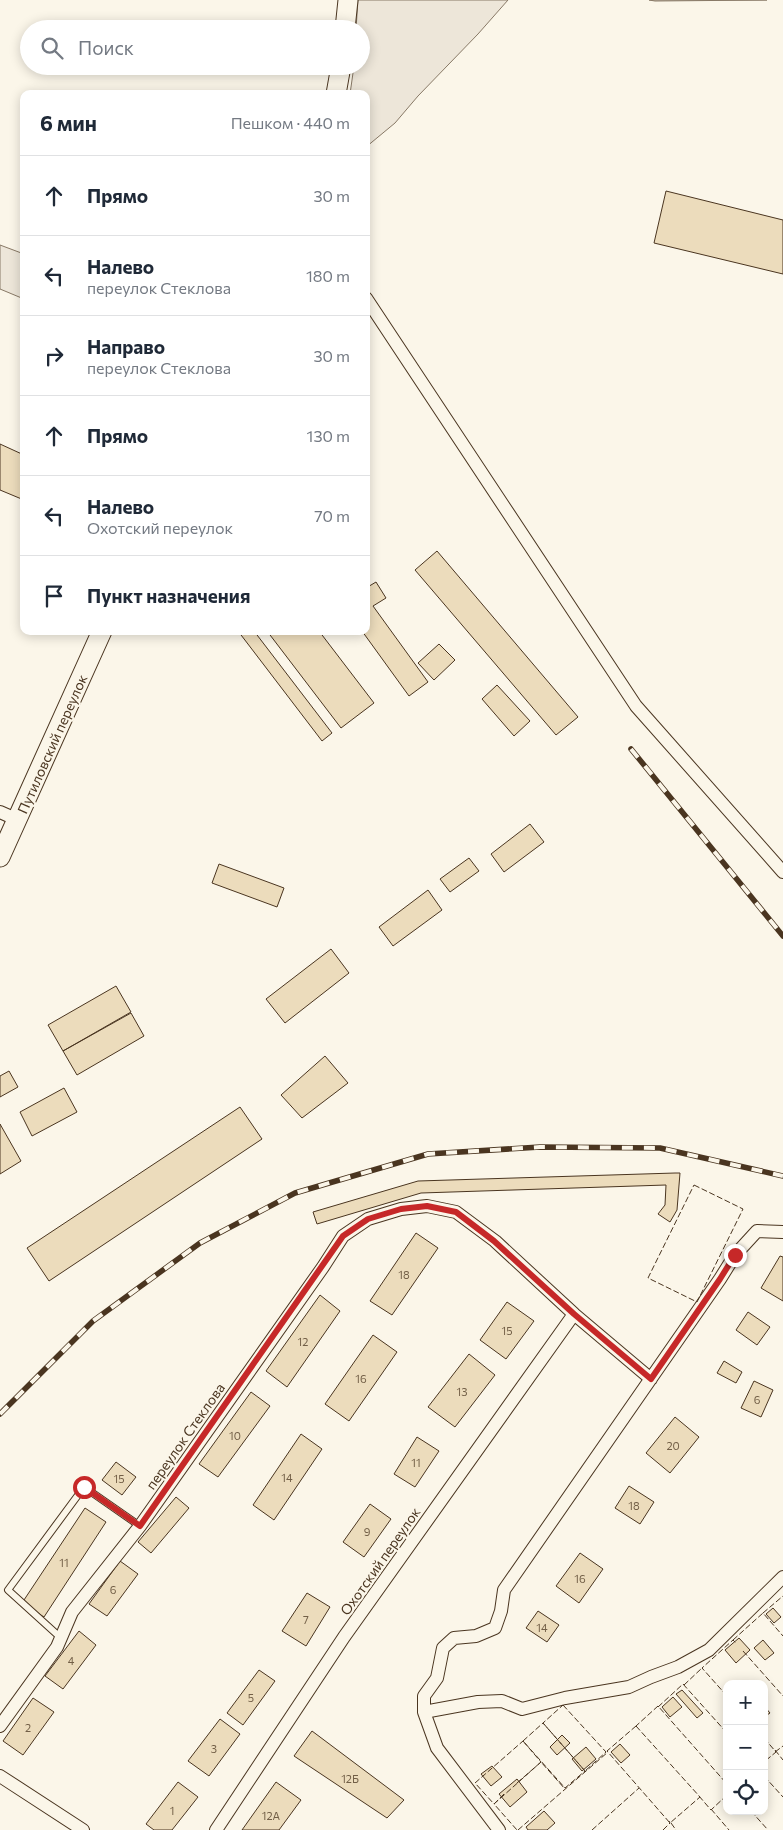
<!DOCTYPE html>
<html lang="ru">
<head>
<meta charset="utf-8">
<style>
  body { margin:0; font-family:Commissioner,sans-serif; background:#f6f6f7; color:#1f2937 }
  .controls { position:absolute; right:15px; bottom:15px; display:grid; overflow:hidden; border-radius:10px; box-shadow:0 2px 12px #0003 }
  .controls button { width:45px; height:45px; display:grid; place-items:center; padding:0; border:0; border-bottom:1px solid #e0e1e3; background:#fff; color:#1f2937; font:25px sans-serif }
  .stop { position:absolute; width:15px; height:15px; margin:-11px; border:4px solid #c62828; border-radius:50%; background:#fff }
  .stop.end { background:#c62828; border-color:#fff; box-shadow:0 1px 5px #0008 }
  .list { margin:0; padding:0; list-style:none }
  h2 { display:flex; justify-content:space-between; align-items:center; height:65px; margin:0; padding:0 20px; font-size:21px }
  h2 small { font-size:16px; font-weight:400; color:#747a83 }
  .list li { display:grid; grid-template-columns:32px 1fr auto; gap:15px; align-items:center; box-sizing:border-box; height:80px; padding:0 20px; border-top:1px solid #e0e1e3 }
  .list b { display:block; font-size:19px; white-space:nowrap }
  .list p { margin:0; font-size:16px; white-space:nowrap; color:#747a83 }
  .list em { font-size:16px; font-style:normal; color:#747a83 }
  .icon { flex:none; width:28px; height:28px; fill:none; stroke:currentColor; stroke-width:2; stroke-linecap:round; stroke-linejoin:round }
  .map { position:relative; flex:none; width:783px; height:1830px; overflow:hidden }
  .search { position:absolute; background:#fff; box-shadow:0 2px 12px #0003; left:20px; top:20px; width:350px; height:55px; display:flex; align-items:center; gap:12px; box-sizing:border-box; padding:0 18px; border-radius:28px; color:#747a83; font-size:19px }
  .panel { position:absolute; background:#fff; box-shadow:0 2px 12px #0003; left:20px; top:90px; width:350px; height:545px; border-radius:10px }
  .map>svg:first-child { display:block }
  .green { fill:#ede6d9; stroke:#887966 }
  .building { fill:#ecdcbc; stroke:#4a3520 }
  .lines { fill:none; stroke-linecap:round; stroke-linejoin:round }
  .lane-casing { stroke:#4a3520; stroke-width:8 }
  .street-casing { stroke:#4a3520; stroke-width:14 }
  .secondary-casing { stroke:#4a3520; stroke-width:21 }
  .lane { stroke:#fbf6e9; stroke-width:6 }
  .street { stroke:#fbf6e9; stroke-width:12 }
  .secondary { stroke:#fbf6e9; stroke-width:19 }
  .rail-casing { stroke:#4a3520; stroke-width:5.5 }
  .rail { stroke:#fbf6e9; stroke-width:4; stroke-dasharray:11; stroke-linecap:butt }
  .fence { stroke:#4a3520; stroke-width:1; stroke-dasharray:6 2.5; stroke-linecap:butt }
  .route { stroke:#c62828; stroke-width:6 }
  .labels { text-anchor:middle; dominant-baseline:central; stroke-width:4; stroke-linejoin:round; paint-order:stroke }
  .number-label { font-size:11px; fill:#725f47 }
  .street-label { font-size:14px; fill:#4a3520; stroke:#fbf6e9 }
</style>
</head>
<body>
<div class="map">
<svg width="783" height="1830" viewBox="0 0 783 1830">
  <rect width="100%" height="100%" fill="#fbf6e9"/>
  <path class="green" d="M 358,0 L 508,0 L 478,34 L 418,96 L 395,123 L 366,147 L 366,94 L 350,94 L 354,66 L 361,66 L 361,29 L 356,29 Z
    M 649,0 L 767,0 L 655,1 Z
    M 0,245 L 24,254 L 24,299 L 0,289 Z"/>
  <path class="building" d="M 666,191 L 783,220 L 783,274 L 654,243 Z
    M 0,444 L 24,455 L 24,500 L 0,490 Z
    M 437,551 L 578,717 L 556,735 L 415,570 Z
    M 376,582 L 386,598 L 373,606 L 428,682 L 409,696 L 362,631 L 366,631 L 366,588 Z
    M 238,631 L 254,631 L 332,733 L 322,741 Z
    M 267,631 L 319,631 L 374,703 L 341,728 Z
    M 439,644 L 455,660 L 434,680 L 418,663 Z
    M 497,685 L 530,721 L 514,736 L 482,699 Z
    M 530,824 L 544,842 L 504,872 L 491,854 Z
    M 469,858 L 479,871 L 450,892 L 440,879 Z
    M 219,864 L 284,888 L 277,907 L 212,883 Z
    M 428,890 L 442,910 L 393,946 L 379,927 Z
    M 331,949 L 349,973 L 285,1023 L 266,999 Z
    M 116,986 L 131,1012 L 63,1051 L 48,1025 Z
    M 131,1013 L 144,1036 L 77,1075 L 63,1051 Z
    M 325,1056 L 348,1083 L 302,1118 L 281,1095 Z
    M 9,1071 L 18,1087 L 0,1097 L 0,1076 Z
    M 64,1088 L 77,1112 L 32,1136 L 20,1112 Z
    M 240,1107 L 262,1139 L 49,1281 L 27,1248 Z
    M 0,1124 L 21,1161 L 0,1174 Z
    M 675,1173 L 680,1173 L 677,1210 L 670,1222 L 658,1214 L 665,1205 L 666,1185 L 421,1193 L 317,1224 L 313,1212 L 418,1181 Z
    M 416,1233 L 438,1248 L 392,1315 L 370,1301 Z
    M 780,1256 L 783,1257 L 783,1301 L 761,1288 Z
    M 320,1295 L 340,1311 L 287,1387 L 266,1371 Z
    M 507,1302 L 534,1321 L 506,1359 L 480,1340 Z
    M 748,1312 L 770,1327 L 757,1345 L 736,1330 Z
    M 373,1335 L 397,1352 L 349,1421 L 325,1404 Z
    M 469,1354 L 495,1375 L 455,1427 L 428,1407 Z
    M 724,1361 L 742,1372 L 736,1383 L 717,1373 Z
    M 754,1381 L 773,1390 L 761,1417 L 741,1408 Z
    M 251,1392 L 270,1406 L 218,1477 L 199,1464 Z
    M 675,1417 L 699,1437 L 670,1473 L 646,1453 Z
    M 301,1434 L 322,1449 L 274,1520 L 253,1505 Z
    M 417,1437 L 439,1451 L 415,1487 L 394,1474 Z
    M 116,1462 L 136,1477 L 122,1495 L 102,1480 Z
    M 629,1486 L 654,1502 L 640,1524 L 615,1508 Z
    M 176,1497 L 189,1508 L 151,1553 L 138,1542 Z
    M 370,1504 L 391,1519 L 364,1557 L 343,1542 Z
    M 85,1508 L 106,1522 L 44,1617 L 22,1603 Z
    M 580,1553 L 603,1569 L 579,1603 L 556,1586 Z
    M 120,1561 L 138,1574 L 107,1616 L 89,1604 Z
    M 307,1593 L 330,1607 L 306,1646 L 282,1631 Z
    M 773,1608 L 781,1617 L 774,1623 L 766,1614 Z
    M 538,1611 L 559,1625 L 547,1642 L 526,1628 Z
    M 79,1631 L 96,1645 L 63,1689 L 45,1676 Z
    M 739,1638 L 750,1650 L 736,1663 L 725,1650 Z
    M 763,1640 L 774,1653 L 765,1660 L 754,1648 Z
    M 259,1670 L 275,1681 L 243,1725 L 227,1713 Z
    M 682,1690 L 703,1713 L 697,1718 L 676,1694 Z
    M 673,1697 L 682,1707 L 670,1717 L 662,1707 Z
    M 33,1698 L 54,1712 L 23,1755 L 3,1741 Z
    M 764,1706 L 770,1713 L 764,1717 Z
    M 220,1719 L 240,1734 L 209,1776 L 188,1761 Z
    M 312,1731 L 404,1800 L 387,1818 L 294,1756 Z
    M 562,1735 L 570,1743 L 557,1755 L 550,1747 Z
    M 620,1744 L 630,1755 L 621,1763 L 611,1752 Z
    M 586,1747 L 596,1759 L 582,1771 L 572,1759 Z
    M 492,1766 L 502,1777 L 491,1786 L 481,1774 Z
    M 517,1779 L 527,1792 L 510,1807 L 499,1794 Z
    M 178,1782 L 198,1797 L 172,1830 L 154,1830 L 146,1824 Z
    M 276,1782 L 301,1800 L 279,1830 L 242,1830 Z
    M 544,1811 L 555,1823 L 547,1830 L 528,1830 L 526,1827 Z"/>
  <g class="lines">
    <defs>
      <path id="lane" d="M 61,1638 L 8,1590 L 84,1487 L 140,1526"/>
      <path id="street" d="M 366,298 L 636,706 L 783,872
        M 0,812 L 18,820
        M 424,1712 L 478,1702 L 502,1701 L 522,1709 L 565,1698 L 629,1687 L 651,1677 L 678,1667 L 709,1650 L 783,1577
        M 0,1726 L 57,1647 L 72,1612 L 140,1526 L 323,1267 L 343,1236 L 368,1219 L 401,1209 L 427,1206 L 456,1212 L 495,1241 L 574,1314 L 651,1379
        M 0,1776 L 83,1830
        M 216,1830 L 344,1637 L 574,1314
        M 499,1830 L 437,1748 L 424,1712 L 424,1696 L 437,1678 L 443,1648 L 454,1638 L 476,1636 L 495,1628 L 501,1611 L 504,1590 L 720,1279 L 735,1255 L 757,1231 L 783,1232"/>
      <path id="secondary" d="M 345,29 L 348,0
        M 336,94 L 341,66
        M 0,857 L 102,631"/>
    </defs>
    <use href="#lane" class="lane-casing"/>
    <use href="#street" class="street-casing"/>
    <use href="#secondary" class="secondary-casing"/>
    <use href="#lane" class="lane"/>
    <use href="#street" class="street"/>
    <use href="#secondary" class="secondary"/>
    <defs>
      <path id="rail" d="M 631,749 L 783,936
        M 0,1414 L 93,1321 L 200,1243 L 295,1193 L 428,1154 L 540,1147 L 660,1148 L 783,1176"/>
    </defs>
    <use href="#rail" class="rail-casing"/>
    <use href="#rail" class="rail"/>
    <path class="fence" d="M 694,1185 L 743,1209 L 697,1302 L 648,1278 Z
      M 763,1613 L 783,1596
      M 733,1640 L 763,1613 L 783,1636
      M 743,1651 L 783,1696
      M 684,1685 L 702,1668 L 703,1669
      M 727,1696 L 702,1668 L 733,1640 L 737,1644
      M 563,1705 L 606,1752 L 585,1771 L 543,1723 Z
      M 658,1707 L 683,1684 L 727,1733
      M 543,1723 L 585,1771 L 565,1788 L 523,1741 Z
      M 636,1726 L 700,1797 L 670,1823 L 607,1751 Z
      M 637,1727 L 636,1726 L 658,1706 L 727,1784
      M 764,1738 L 776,1752 L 764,1762
      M 523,1741 L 541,1762 L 494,1804 L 475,1783 Z
      M 775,1750 L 783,1760
      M 775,1752 L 783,1746
      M 764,1776 L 783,1797
      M 517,1783 L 541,1762 L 565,1789
      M 504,1794 L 494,1804 L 517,1830
      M 699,1796 L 711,1810 L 727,1795
      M 711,1809 L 729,1830
      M 751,1811 L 768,1830
      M 671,1823 L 676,1830
      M 518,1830 L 608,1752
      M 592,1830 L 639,1788
      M 663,1830 L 670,1823 L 669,1821"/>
  </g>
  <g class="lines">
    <path class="route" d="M 84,1487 L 140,1526 L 343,1236 L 368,1219 L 401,1209 L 427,1206 L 456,1212 L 494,1241 L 574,1314 L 651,1379 L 720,1279 L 735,1255"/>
  </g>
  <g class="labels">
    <g class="number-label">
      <text x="404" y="1274">18</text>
      <text x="507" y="1330">15</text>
      <text x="303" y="1341">12</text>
      <text x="361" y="1378">16</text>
      <text x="462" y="1391">13</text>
      <text x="757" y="1399">6</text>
      <text x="235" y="1435">10</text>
      <text x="673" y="1445">20</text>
      <text x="416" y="1462">11</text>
      <text x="287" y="1477">14</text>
      <text x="119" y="1478">15</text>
      <text x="634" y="1505">18</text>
      <text x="367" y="1531">9</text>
      <text x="64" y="1562">11</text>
      <text x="580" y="1578">16</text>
      <text x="113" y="1589">6</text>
      <text x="306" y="1619">7</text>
      <text x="542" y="1627">14</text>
      <text x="71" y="1660">4</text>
      <text x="251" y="1697">5</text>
      <text x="28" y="1727">2</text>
      <text x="214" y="1748">3</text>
      <text x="350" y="1778">12Б</text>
      <text x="172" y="1810">1</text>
      <text x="271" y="1815">12А</text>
    </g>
    <g class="street-label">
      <text transform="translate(52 744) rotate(-66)">Путиловский переулок</text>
      <text transform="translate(185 1436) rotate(-55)">переулок Стеклова</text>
      <text transform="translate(380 1561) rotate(-55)">Охотский переулок</text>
    </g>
  </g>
</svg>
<div class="controls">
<button>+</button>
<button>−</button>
<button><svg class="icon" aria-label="locate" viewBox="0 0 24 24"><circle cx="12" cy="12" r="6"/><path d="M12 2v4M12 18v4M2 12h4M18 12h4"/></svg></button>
</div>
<div class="stop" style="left:84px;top:1487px"></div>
<div class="stop end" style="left:735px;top:1255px"></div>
<div class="search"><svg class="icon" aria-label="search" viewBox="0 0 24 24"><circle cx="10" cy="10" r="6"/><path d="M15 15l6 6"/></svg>Поиск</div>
<section class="panel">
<h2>6 мин<small>Пешком · 440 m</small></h2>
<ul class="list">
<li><svg class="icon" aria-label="ahead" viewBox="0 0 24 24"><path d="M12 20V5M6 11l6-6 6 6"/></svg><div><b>Прямо</b></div><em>30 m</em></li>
<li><svg class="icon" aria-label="left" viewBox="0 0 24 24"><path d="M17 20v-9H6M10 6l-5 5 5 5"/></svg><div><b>Налево</b><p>переулок Стеклова</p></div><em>180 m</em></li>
<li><svg class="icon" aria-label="right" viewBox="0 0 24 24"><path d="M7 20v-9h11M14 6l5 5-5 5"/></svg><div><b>Направо</b><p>переулок Стеклова</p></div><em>30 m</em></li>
<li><svg class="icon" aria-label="ahead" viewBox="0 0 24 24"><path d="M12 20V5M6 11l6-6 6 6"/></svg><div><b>Прямо</b></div><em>130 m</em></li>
<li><svg class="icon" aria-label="left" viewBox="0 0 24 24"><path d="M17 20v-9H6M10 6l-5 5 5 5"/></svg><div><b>Налево</b><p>Охотский переулок</p></div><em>70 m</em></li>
<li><svg class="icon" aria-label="arrive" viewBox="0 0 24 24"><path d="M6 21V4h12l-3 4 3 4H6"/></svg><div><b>Пункт назначения</b></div></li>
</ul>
</section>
</div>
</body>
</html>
